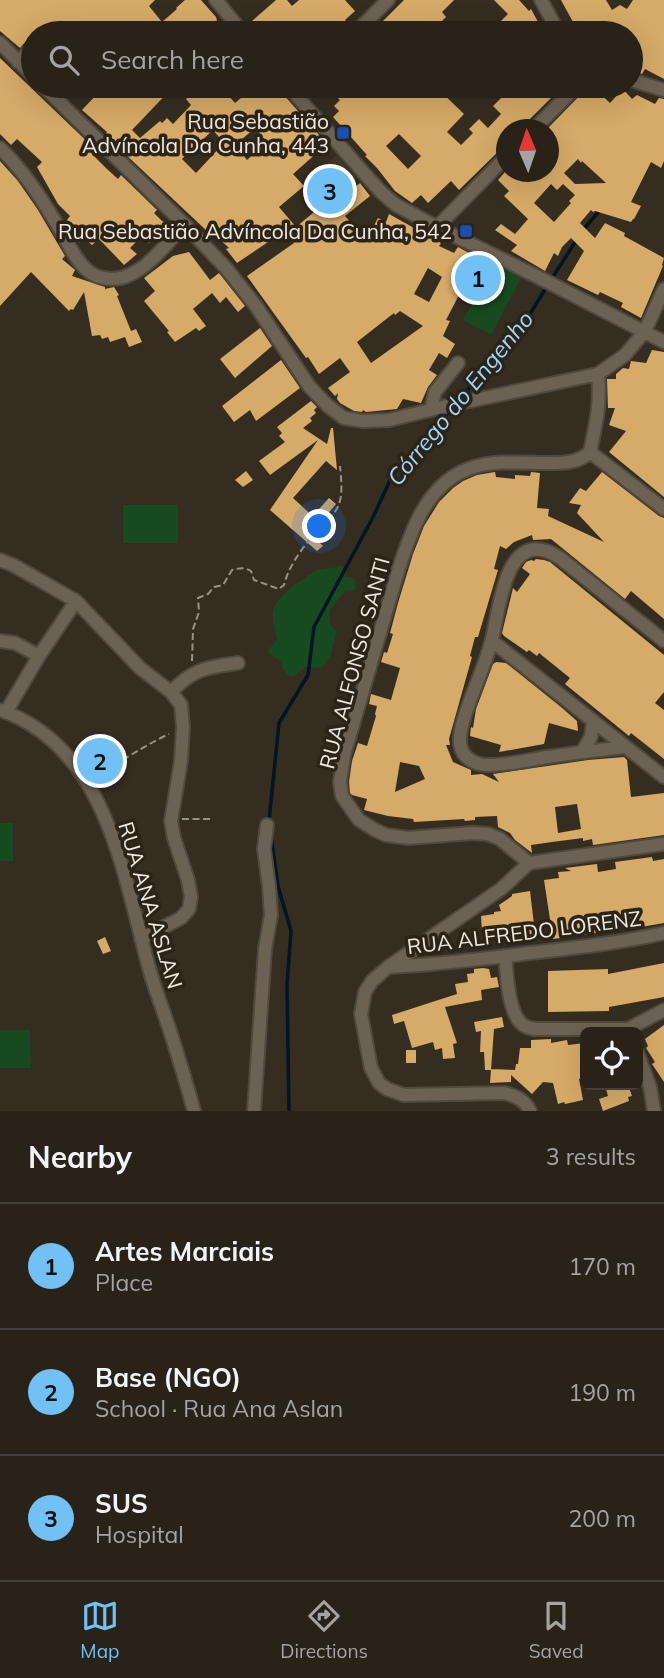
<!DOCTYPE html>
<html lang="en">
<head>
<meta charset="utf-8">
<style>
  body { margin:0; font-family:Mulish,sans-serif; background:#302a22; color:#f1f3f6 }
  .controls { position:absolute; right:21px; bottom:21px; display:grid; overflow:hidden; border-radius:10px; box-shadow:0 7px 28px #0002 }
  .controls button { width:63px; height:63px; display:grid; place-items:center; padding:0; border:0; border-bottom:2px solid #443f38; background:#282219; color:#f1f3f6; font:35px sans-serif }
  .compass { position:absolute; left:496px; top:119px; width:63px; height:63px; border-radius:50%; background:#282219; box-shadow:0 7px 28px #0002; rotate:358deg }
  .you { position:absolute; left:320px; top:527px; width:24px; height:24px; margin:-18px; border:5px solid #fff; border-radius:50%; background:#1a73e8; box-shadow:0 0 0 10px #1a73e833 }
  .badge { display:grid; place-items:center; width:46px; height:46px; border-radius:50%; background:#71c1f5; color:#111; font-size:23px; font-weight:700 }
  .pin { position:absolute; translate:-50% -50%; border:4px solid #fff; box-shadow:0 2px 7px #0006 }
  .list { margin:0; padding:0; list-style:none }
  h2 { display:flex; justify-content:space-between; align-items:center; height:91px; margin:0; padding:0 28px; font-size:30px }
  h2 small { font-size:23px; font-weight:400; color:#a5a4a2 }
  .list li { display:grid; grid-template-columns:46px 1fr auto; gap:21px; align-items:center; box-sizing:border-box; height:126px; padding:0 28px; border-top:2px solid #443f38 }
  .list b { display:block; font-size:26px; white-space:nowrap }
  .list p { margin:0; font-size:23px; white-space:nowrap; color:#a5a4a2 }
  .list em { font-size:23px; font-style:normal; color:#a5a4a2 }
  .icon { flex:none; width:38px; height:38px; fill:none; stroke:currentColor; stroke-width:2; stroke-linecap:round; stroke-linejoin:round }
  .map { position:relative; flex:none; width:664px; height:1111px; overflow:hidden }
  .search { position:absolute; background:#282219; box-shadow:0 7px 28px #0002; left:21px; right:21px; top:21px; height:77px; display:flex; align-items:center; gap:18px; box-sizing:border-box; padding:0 24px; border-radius:38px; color:#a5a4a2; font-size:26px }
  .sheet { height:469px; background:#282219 }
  nav { display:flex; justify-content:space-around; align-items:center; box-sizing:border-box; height:98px; border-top:2px solid #443f38; background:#282219; font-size:19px; color:#a5a4a2 }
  nav a { display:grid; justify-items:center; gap:4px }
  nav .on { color:#71c1f5 }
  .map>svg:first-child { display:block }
  .built { fill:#433724 }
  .green { fill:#174a20 }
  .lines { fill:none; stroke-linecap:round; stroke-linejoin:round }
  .stream { stroke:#011522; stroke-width:3.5 }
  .building { fill:#d6aa67; fill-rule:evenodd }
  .minor-casing { stroke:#4f493e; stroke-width:16 }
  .path { stroke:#989187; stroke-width:2; stroke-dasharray:7 3.5; stroke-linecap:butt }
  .minor { stroke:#6c6254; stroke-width:12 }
  .transit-dot { fill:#1a4fb4; stroke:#2c2417; stroke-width:2.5 }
  .labels { text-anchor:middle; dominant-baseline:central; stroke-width:7; stroke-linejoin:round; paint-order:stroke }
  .poi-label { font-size:21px; fill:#efe9e1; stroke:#2c2417; text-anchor:end }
  .street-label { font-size:21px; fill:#efe9e1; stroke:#2c2417 }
  .water-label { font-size:23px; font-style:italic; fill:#a0d7fe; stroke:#2c2417 }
</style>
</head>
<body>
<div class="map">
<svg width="664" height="1111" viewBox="0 0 664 1111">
  <rect width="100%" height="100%" fill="#362d21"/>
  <path class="built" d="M 336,156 L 358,177 L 328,203 L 308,179 Z"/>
  <path class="green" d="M 494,264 L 521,278 L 491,335 L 463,320 Z
    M 123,505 L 178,505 L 178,543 L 123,543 Z
    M 339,566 L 346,567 L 345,577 L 354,578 L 356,587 L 354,591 L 344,592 L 329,611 L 330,624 L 337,632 L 330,657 L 322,668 L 305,667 L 295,676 L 290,676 L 283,670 L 282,661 L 270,655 L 268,651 L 277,639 C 275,630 270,615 275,606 C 280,594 306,575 318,570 C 322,568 332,569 339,566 Z
    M 0,823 L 13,823 L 13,861 L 0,861 Z
    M 0,1030 L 30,1030 L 31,1068 L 0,1068 Z"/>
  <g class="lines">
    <path class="stream" d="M 583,230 L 601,209
      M 551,280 L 577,239
      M 460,399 L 524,324 L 547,286
      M 269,821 L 279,723 L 308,675 L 314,627 L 373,517 L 393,474 L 450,410
      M 271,836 L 278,886 L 291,931 L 287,985 L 289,1111"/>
  </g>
  <path class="building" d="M 0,0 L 155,0 L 149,6 L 162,22 L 177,9 L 176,8 L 185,0 L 201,0 L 216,17 L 217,21 L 220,25 L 210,33 L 111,33 L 104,26 L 102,28 L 96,23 L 86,33 L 82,33 L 77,28 L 72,33 L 33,33 L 33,38 L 27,40 L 20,48 L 0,31 Z
    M 276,0 L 287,0 L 292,6 L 299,0 L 345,0 L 355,11 L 345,20 L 349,25 L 341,33 L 263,33 L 252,21 Z
    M 404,0 L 454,0 L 442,12 L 446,17 L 442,21 L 454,33 L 382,33 L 376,28 Z
    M 494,0 L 519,0 L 529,11 L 531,9 L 544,33 L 489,33 L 508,14 Z
    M 561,0 L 606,0 L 612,10 L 620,5 L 627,9 L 633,0 L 664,0 L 664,79 L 645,69 L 642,74 L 631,71 L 631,33 L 579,33 Z
    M 0,58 L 98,152 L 94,156 L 107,169 L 118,179 L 121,175 L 157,210 L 154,213 L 162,221 L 169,224 L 149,243 L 142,236 L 130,248 L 137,254 L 124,265 L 99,239 L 92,245 L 84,238 L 79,243 L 67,220 L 70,216 L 58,204 L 37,167 L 42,162 L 17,139 L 11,145 L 0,134 Z
    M 58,86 L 82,86 L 70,98 Z
    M 92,86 L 174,86 L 132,130 L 140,138 L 160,121 L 162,123 L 167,118 L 173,124 L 191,105 L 186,99 L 201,86 L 220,86 L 235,103 L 255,86 L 276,86 L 327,144 L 293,174 L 304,186 L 279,207 L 296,227 L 325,203 L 318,195 L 342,174 L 354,188 L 360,183 L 370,196 L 345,216 L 351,223 L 348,226 L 366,241 L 378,218 L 386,222 L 389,214 L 441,243 L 439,246 L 454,253 L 458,247 L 492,265 L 486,278 L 484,277 L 477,290 L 474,289 L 471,296 L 463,292 L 461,296 L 459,295 L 446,320 L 450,321 L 443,336 L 455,344 L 447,358 L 439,353 L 429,370 L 437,375 L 428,387 L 421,403 L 403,399 L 397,409 L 366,412 L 363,410 L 362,412 L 354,411 L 340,403 L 337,399 L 338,393 L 335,396 L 328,388 L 350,372 L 340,358 L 319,374 L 308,357 L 306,358 L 247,276 L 294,243 L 286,230 L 237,263 L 226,249 L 229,248 L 210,230 L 208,232 L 123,152 L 124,151 L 106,133 L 107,132 L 82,110 L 99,92 ZM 255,128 L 267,142 L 247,160 L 235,145 ZM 213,130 L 224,143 L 196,173 L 182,159 L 197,143 L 198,144 ZM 428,268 L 442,277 L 429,302 L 414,294 ZM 400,311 L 423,326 L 371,363 L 357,342 L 394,313 L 395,315 Z
    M 326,86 L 435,86 L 464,114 L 447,132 L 461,145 L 473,133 L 469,129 L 479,119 L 488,128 L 501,114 L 493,106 L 505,94 L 497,86 L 559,86 L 552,93 L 554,95 L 519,130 L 507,130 L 507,143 L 459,190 L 451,181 L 428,203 L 421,195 L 412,203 L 395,191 L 377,168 L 365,156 L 367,155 L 333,117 L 339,111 L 334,106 L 340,100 ZM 399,134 L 421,156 L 408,169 L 386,146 Z
    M 589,86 L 592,86 L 610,103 L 623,89 L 632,99 L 637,95 L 655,104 L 659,98 L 664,99 L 664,161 L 661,168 L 651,162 L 631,202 L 641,206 L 634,219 L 633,219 L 631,222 L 595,211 L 593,212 L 591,210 L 580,223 L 595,238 L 605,223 L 625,233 L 624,236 L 664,258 L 662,265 L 663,266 L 641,318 L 621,307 L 623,303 L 600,292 L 598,295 L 567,280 L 584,251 L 571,238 L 562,247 L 558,256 L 554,253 L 545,271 L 511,251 L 517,245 L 495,230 L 501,224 L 515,234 L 528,219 L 504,196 L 509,191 L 498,180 L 505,172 L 549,172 L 549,127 ZM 578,159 L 581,163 L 582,161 L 606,183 L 575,184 L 564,173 ZM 551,184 L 557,190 L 563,184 L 575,195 L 569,201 L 571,203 L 554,222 L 534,203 Z
    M 0,161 L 18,181 L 38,210 L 65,256 L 62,259 L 75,270 L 72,276 L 105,287 L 105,289 L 114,287 L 119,295 L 117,296 L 131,331 L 136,329 L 142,342 L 129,347 L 125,337 L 110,342 L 108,337 L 102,339 L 100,335 L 92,336 L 84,292 L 73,310 L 71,309 L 69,311 L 31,272 L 0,306 Z
    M 189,252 L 210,280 L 219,273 L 245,306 L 238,312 L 226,297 L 220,303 L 212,293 L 193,309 L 206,326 L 199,331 L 196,328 L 175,342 L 167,332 L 169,331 L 144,301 L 155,291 L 144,278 L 173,256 Z
    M 260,328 L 272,346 L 235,378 L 220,359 Z
    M 652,350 L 664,352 L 664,497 L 609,452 L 626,431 L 609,425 L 615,408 L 608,408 L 607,379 L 616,379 L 616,374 L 623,368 L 629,369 L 631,361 L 646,363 Z
    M 281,360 L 300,388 L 256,421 L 250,410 L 234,422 L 222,406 Z
    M 311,401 L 317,407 L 314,410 L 316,413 L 310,418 L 312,421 L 303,428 L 327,444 L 331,428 L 333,428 L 337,470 L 326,461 L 293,498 L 318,521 L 309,532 L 323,546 L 317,551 L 270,510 L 318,440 L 270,475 L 259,461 L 285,442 L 279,436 L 282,433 L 277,427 Z
    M 246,471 L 253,480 L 243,487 L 235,480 Z
    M 495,472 L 496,477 L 515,479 L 515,475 L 530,476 L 531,472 L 540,473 L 537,508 L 549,509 L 548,516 L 604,542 L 577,513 L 581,505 L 569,503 L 580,488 L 586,491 L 602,472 L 659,516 L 664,518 L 664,619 L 631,591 L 625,599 L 551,539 L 533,540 L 532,535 L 514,542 L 506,549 L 500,546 L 494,569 L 498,570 L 478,637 L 475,637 L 470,656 L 472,657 L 449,739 L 450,745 L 446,745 L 453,762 L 471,770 L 471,775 L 482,774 L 499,782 L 493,774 L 588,760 L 624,757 L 627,760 L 631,797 L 664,793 L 664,835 L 593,845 L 592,839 L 583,841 L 583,838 L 552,842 L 531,845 L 532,853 L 515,840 L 510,833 L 498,827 L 497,816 L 475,817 L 475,820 L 465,821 L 464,819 L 414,822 L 413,819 L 388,816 L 364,810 L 367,799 L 352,795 L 350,793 L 349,782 L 352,761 L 358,743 L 367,746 L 376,716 L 375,714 L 377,706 L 369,704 L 371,694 L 391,700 L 400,668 L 381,662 L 384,652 L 387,653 L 393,634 L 390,633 L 398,603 L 413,554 L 424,526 L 439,502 L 453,488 L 463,481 L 477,475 ZM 400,762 L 419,766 L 425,779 L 395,792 ZM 577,804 L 581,829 L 558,833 L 555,807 Z
    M 329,498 L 336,504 L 326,516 L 319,509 Z
    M 536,559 L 544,560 L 550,562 L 664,655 L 664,692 L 655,703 L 664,710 L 664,759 L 631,733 L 629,736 L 565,684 L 570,678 L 539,653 L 537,656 L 529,650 L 527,652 L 504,636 L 502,633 L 513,588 L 517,592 L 530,574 L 522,568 L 526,562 L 531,560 L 534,561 Z
    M 496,662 L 506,663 L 561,707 L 577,721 L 578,731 L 549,723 L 544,744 L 499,752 L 501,745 L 470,736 L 471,727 L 473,728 L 476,709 L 493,664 Z
    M 652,857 L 653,861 L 664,859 L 664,923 L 624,930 L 622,915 L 597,918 L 598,923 L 595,924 L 596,933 L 553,939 L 544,880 L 559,878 L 558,872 L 571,871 L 565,868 L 597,864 L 598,872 L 616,869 L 615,862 Z
    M 530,891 L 536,941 L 523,943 L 522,932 L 496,935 L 496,932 L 486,933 L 486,930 L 482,931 L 481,916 L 494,914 L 494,912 L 501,911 L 499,905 L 512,896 L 512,894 Z
    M 105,937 L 111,951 L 103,954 L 97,941 Z
    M 664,963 L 664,997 L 609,1007 L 609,1011 L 548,1012 L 548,971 L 608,969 L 608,974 Z
    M 483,968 L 489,969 L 491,978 L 497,977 L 499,987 L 481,990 L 482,1000 L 445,1007 L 457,1043 L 453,1044 L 455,1058 L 443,1059 L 442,1048 L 435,1050 L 433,1042 L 412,1048 L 404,1021 L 394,1024 L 392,1015 L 457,994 L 455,984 L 468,982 L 467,974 L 474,973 L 474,969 Z
    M 502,1017 L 504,1027 L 494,1029 L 491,1070 L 485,1070 L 484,1052 L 480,1052 L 481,1031 L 476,1032 L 474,1022 Z
    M 664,1025 L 664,1082 L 652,1064 L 655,1062 L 646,1048 L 648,1046 L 645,1039 Z
    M 551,1039 L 551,1043 L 567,1040 L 568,1045 L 585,1043 L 585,1078 L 579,1079 L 583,1100 L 565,1104 L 564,1102 L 558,1104 L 553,1083 L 543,1082 L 532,1094 L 511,1075 L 511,1082 L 490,1083 L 491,1069 L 515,1070 L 516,1064 L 518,1064 L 520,1048 L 531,1048 L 531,1040 Z
    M 406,1050 L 416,1050 L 416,1063 L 406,1063 Z
    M 618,1085 L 628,1085 L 632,1096 L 628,1097 L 629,1101 L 603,1111 L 599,1099 L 608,1096 L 606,1089 Z"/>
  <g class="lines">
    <defs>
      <path id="minor" d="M 216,0 L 243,33
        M 541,0 L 559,33
        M 355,33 L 388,0
        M 0,43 L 33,76
        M 18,62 L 33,47
        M 631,80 L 664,90
        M 43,86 L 185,225 L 226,268 L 256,306 L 309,386 L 328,406 L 344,418 L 363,421 L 389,420 L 451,405 L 598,374 L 625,355 L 645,331 L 664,289
        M 288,86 L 363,172 L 382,193 L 396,205 L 437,227 L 542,279 L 664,342
        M 533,130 L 577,86
        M 0,148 C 24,171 41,198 58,226 C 67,241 75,260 88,271 C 99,280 117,281 129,275 C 151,266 168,241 185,225
        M 437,227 L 506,157
        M 431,410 L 435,392 L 458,363
        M 590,452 L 664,509
        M 0,560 L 13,565 L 76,601 L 39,656 L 6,712
        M 76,601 L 140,668 L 171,692 L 181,705 L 183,727 L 181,761 L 171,821 L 174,838 L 188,880 L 191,897 L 189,909 L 181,918 L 141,939
        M 0,641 L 15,643 L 39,656
        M 492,641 L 664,777
        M 171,692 C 193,669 207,667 238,663
        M 0,710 C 107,747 123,874 149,968 C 155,990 164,1012 171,1034 C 179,1059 187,1085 194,1111
        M 626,747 C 600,750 573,753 547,757 C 528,760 508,765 489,765 C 482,765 474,763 469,759 C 453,748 462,724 467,709 C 475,686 486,663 492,639 C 499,613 504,537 546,551 C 551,552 556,556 560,558 L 664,641
        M 582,752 L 591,737 L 593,721
        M 529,863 L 664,844
        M 505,956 C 507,974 508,1009 520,1022 C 524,1027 529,1028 535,1029 L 628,1029 L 664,1010
        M 390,967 C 432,965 473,960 514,955 C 564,949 615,944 664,933
        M 638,1054 L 650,1087 L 654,1111
        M 254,1111 L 265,949 L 271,915 L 269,886 L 264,849 L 267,825
        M 530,1111 C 525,1100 516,1096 504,1093 L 404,1095 L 387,1089 L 379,1083 L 371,1068 L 361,1014 L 365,992 L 372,981 L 388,967 L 501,889 L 529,863 L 500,839 L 488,834 L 472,833 L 408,838 L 386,835 L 375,830 L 359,820 L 342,796 L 340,782 L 344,755 L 399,568 C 412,528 429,480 474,467 C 497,460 525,463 549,463 C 565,463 578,463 590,452 C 596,423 601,404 598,374"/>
    </defs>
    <use href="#minor" class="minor-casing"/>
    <path class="path" d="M 192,661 L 193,629 L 199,612 L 198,598 L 208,594 L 214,587 L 223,585 L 232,570 C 240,568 244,567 251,571 L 254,580 L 279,589 L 284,585 C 289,565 302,549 314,534 C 322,524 335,516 339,504 C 343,494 341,477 340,466
      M 95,775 C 120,763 143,746 169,734
      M 182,819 L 212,819"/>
    <use href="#minor" class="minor"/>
  </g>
  <g class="transit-dot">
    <rect x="336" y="126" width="14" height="14" rx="3.5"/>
    <rect x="459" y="224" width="14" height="14" rx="3.5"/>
  </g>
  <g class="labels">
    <g class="poi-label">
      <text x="329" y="121">Rua Sebastião<tspan x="329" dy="24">Advíncola Da Cunha, 443</tspan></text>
      <text x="452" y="231">Rua Sebastião Advíncola Da Cunha, 542</text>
    </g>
    <g class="street-label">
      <text transform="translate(354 663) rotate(-75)">RUA ALFONSO SANTI</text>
      <text transform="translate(151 905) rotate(73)">RUA ANA ASLAN</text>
      <text transform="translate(524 932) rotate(-7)">RUA ALFREDO LORENZ</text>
    </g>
    <g class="water-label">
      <text transform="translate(460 398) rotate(-51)">Córrego do Engenho</text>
    </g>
  </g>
</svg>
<div class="controls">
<button><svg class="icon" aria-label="locate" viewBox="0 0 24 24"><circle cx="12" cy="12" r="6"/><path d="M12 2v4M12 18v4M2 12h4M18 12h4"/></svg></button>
</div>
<svg class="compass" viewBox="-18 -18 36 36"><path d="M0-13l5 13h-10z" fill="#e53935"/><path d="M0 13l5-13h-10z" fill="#a5a4a2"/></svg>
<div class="you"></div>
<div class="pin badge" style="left:478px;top:278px">1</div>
<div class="pin badge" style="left:100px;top:761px">2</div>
<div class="pin badge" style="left:330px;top:191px">3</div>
<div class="search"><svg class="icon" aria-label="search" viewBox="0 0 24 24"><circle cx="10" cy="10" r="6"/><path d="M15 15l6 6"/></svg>Search here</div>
</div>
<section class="sheet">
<h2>Nearby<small>3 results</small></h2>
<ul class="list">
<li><span class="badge">1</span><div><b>Artes Marciais</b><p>Place</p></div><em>170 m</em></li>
<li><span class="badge">2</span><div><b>Base (NGO)</b><p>School · Rua Ana Aslan</p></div><em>190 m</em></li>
<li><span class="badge">3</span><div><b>SUS</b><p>Hospital</p></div><em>200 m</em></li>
</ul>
</section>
<nav>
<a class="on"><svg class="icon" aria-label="map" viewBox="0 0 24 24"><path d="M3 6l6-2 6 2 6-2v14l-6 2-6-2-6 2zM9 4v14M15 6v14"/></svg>Map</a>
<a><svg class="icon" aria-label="directions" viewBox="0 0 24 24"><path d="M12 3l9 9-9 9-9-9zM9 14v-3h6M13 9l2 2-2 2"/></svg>Directions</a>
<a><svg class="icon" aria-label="saved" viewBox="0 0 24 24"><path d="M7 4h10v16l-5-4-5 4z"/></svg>Saved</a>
</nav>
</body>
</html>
